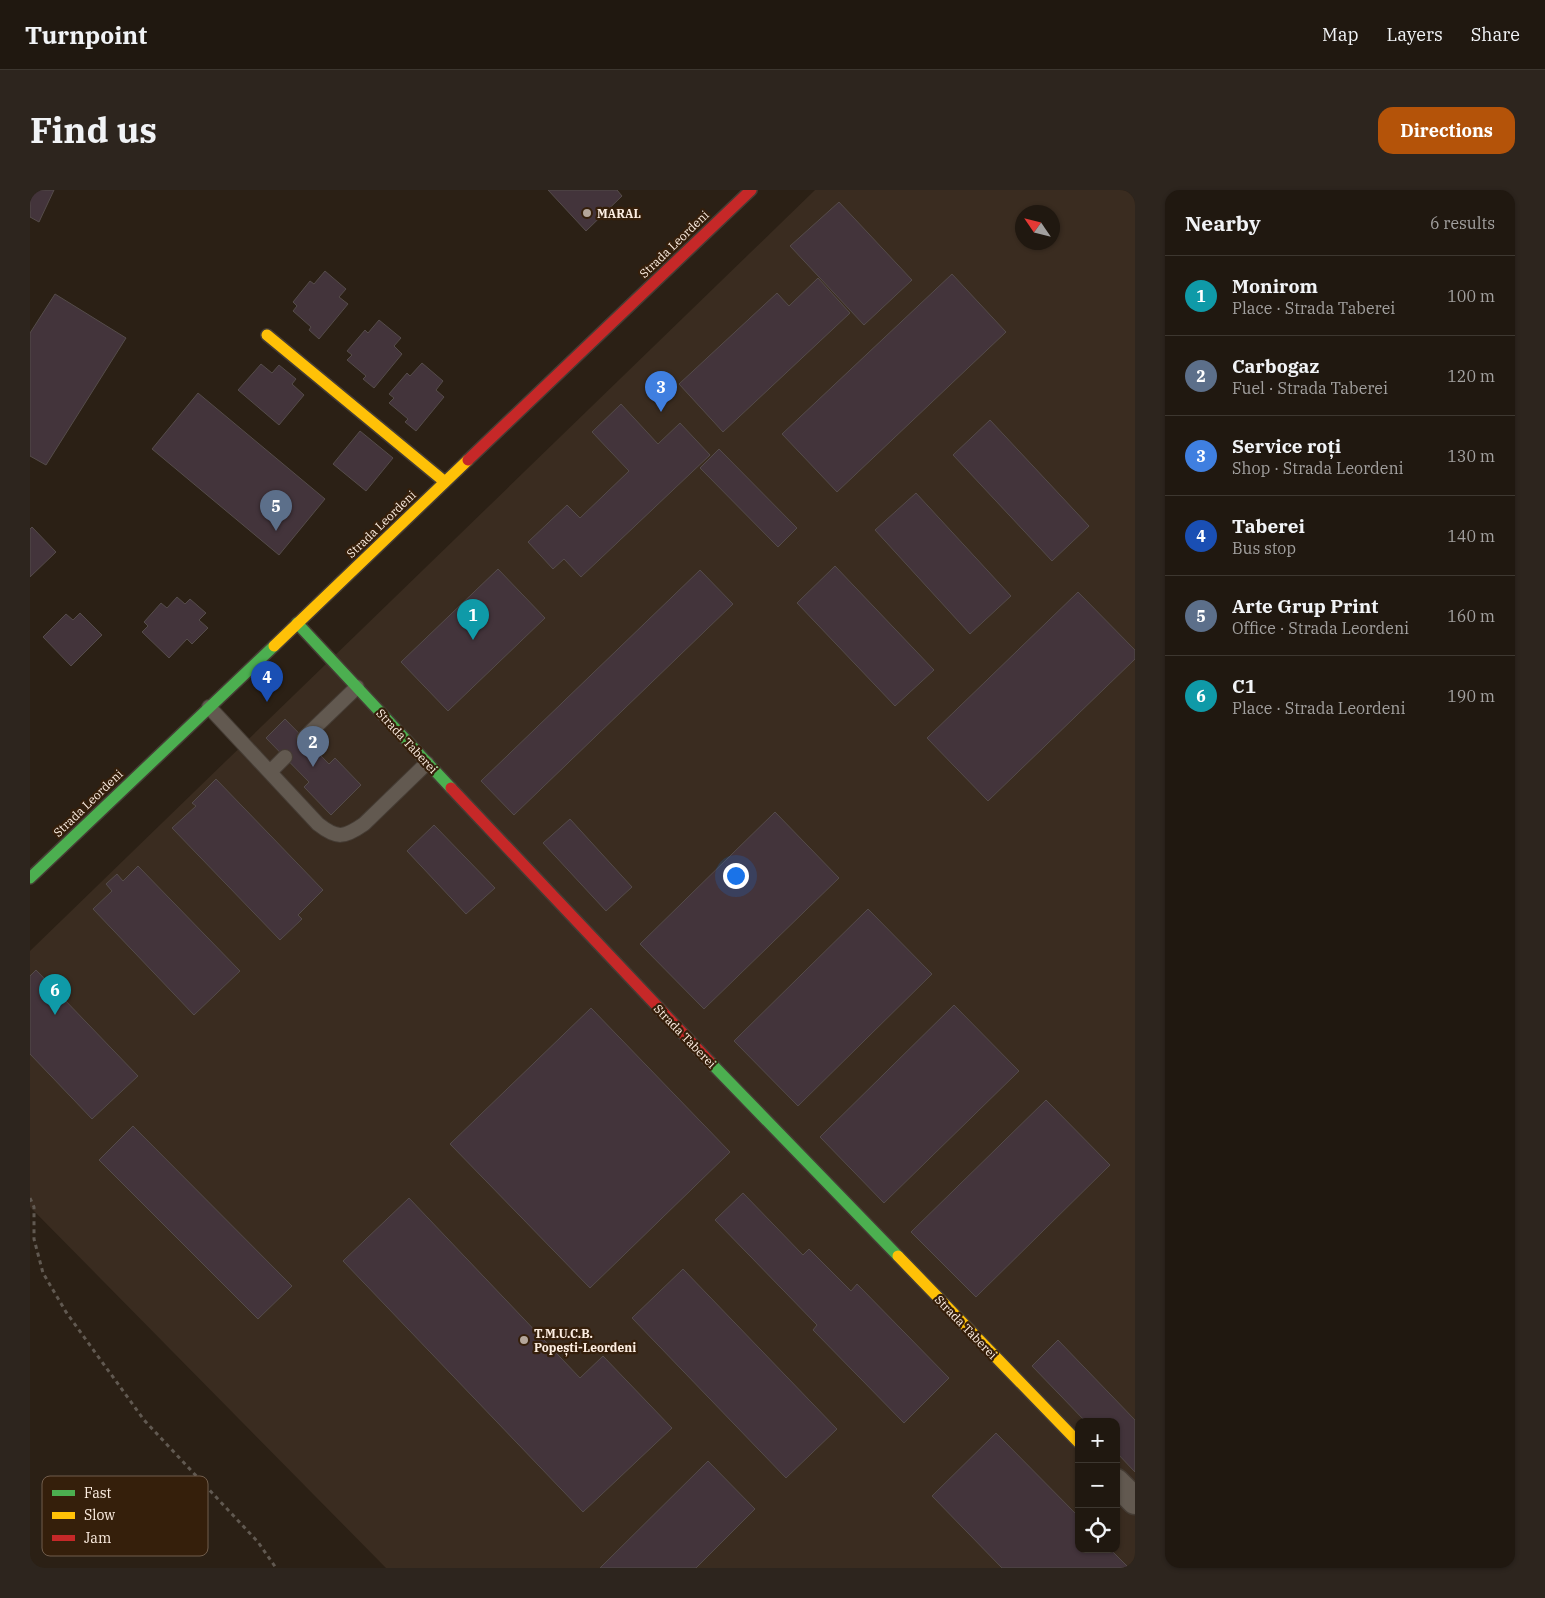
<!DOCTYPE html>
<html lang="en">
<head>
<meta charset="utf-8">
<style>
  body { margin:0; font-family:"IBM Plex Serif",serif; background:#2d251e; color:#f1f3f6 }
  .controls { position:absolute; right:15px; bottom:15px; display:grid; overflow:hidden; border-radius:10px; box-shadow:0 1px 4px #0004 }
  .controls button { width:45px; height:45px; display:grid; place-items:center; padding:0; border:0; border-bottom:1px solid #3d3730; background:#201810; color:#f1f3f6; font:25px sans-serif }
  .compass { position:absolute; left:985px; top:15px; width:45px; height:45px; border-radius:50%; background:#201810; box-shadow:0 1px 4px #0004; rotate:305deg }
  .you { position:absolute; left:705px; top:685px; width:18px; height:18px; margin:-12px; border:4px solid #fff; border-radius:50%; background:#1a73e8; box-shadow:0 0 0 8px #1a73e833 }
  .badge { display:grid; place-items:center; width:32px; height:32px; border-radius:50%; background:#b45309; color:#fff; font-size:16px; font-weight:700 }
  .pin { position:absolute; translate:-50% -41px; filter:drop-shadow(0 1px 2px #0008) }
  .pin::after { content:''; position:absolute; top:26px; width:18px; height:15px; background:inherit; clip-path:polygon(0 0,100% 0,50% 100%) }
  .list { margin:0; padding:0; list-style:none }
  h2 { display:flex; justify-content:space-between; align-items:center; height:65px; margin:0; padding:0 20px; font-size:21px }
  h2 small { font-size:16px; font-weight:400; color:#a2a09f }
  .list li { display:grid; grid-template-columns:32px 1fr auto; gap:15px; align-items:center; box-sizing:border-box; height:80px; padding:0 20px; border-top:1px solid #3d3730 }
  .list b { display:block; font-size:19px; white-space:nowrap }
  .list p { margin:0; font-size:16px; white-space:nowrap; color:#a2a09f }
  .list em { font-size:16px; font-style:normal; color:#a2a09f }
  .icon { flex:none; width:28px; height:28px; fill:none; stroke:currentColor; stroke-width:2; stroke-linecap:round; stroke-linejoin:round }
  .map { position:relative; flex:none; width:1105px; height:1378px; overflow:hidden; border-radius:15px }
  header { display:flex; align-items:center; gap:30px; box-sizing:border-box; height:70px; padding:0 25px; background:#201810; border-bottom:1px solid #3d3730 }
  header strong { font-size:24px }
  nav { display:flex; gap:28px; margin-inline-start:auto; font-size:18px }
  .intro { display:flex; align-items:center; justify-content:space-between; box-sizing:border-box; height:120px; padding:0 30px }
  h1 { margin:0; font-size:35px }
  .button { padding:12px 22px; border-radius:15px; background:#b45309; color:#fff; font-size:18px; font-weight:700 }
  main { display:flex; gap:30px; padding:0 30px }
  aside { flex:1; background:#201810; border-radius:15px; box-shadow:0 1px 4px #0004 }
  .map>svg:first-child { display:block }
  .industrial { fill:#3a2c20; fill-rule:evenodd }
  .building { fill:#43343b; stroke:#554c4a }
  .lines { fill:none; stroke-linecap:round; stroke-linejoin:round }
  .lane-casing { stroke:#453c34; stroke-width:16 }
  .street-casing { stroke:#453c34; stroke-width:29 }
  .fast-casing { stroke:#453c34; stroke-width:14 }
  .slow-casing { stroke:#453c34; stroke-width:14 }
  .jam-casing { stroke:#453c34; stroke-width:14 }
  .path { stroke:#615951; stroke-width:3; stroke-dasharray:4 4; stroke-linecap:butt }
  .lane { stroke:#625950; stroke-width:14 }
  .street { stroke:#625950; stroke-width:26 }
  .fast { stroke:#4caf50; stroke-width:11 }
  .slow { stroke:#ffc107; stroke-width:11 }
  .jam { stroke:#c62828; stroke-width:11 }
  .poi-dot { fill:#b4a69a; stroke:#351f0b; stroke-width:2 }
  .labels { text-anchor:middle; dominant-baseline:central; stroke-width:4.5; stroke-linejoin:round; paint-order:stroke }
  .poi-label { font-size:12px; font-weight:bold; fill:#fdeee2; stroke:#351f0b; text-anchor:start }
  .street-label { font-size:12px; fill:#fdeee2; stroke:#351f0b }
  .key { fill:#351f0b; stroke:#715d4c; stroke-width:1 }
  .key-label { font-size:14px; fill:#fdeee2 }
</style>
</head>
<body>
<header>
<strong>Turnpoint</strong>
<nav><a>Map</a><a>Layers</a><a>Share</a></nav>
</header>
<div class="intro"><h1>Find us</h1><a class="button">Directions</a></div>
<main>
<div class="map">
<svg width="1105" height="1378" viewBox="0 0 1105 1378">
  <rect width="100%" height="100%" fill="#2b2015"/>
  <path class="industrial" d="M 785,0 L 1105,0 L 1105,1378 L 356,1378 L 0,1017 L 0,761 ZM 992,22 L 1022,22 L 1022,52 L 992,52 ZM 1049,1232 L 1086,1232 L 1086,1359 L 1049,1359 Z"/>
  <path class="building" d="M 0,0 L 24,0 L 9,32 L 0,27 Z
    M 518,0 L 587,0 L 592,6 L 556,41 Z
    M 809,12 L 882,90 L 834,135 L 760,56 Z
    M 295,81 L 316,99 L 309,107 L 318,114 L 289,149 L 279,140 L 281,137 L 263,121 L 267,116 L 263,112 L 280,91 L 284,94 Z
    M 922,84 L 976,142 L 807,302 L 752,244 Z
    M 788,88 L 820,123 L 693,242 L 649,194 L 747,103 L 759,116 Z
    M 25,104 L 96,148 L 16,275 L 0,266 L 0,143 Z
    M 349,130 L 371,148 L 364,156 L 372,164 L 344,198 L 333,189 L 336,186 L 317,170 L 322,165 L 317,161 L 335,140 L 338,143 Z
    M 392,173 L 413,191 L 406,200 L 414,207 L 386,241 L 375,232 L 378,229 L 359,213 L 364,208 L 359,204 L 377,183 L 380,186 Z
    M 231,174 L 242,183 L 249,175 L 266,189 L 262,194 L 274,205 L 249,235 L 208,200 Z
    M 168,203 L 295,309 L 249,365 L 122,259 Z
    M 591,214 L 628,254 L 650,233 L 680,265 L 551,387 L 534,369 L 523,379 L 498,352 L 537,315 L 550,328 L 599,281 L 562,242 Z
    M 960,230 L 1059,336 L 1022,371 L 923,265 Z
    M 330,241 L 363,268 L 336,301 L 303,274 Z
    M 689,259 L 767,338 L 748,357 L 670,278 Z
    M 886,303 L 981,406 L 940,444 L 845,340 Z
    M 2,337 L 26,362 L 0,387 L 0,339 Z
    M 805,376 L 904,480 L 865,516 L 767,413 Z
    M 468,379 L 515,428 L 418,521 L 371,472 Z
    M 670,380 L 703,414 L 484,625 L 451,591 Z
    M 1048,402 L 1105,460 L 1105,469 L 958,611 L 897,548 Z
    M 147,407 L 155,414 L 160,409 L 176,423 L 169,430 L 178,438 L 162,454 L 157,449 L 139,468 L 112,442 L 118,436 L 114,432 L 131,413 L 137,418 Z
    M 50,423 L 72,445 L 41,476 L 13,447 L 36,424 L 43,430 Z
    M 255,529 L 299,574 L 305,568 L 331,595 L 301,625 L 274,597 L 279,592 L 236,548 Z
    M 186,589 L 293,700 L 268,725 L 272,729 L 250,750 L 142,638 L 166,616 L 162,613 Z
    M 745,622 L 809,688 L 674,819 L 610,754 Z
    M 540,629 L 602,697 L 576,721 L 513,653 Z
    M 404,635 L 465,698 L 436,724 L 377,661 Z
    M 108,676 L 210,781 L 164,825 L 63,719 L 82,701 L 76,694 L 87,684 L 93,691 Z
    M 838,719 L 902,784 L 768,916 L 704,851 Z
    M 6,780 L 108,886 L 62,929 L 0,864 L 0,786 Z
    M 924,815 L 989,881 L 854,1013 L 790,947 Z
    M 561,818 L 700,962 L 560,1098 L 420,954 Z
    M 1016,910 L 1080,975 L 946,1107 L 881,1042 Z
    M 103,936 L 262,1096 L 228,1129 L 69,970 Z
    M 713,1003 L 773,1065 L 779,1059 L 821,1101 L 827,1094 L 919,1188 L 874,1233 L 783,1140 L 787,1135 L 685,1030 Z
    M 379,1008 L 550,1188 L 573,1166 L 642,1238 L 553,1322 L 313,1071 Z
    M 653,1079 L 807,1239 L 756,1288 L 602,1128 Z
    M 1028,1150 L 1105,1230 L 1105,1282 L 1086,1262 L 1086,1232 L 1056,1232 L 1002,1176 Z
    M 966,1243 L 1049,1327 L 1049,1359 L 1080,1359 L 1099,1378 L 972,1378 L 902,1306 Z
    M 678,1271 L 725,1319 L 666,1378 L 570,1378 Z"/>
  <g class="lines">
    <defs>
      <path id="lane" d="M 179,517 L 288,634 C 307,649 314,648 334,634 L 397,573
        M 274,548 L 327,497
        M 240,582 L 255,567"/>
      <path id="street" d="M 1086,1292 L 1105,1311"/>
      <path id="fast" d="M 267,433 L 421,598
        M 0,688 L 244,456
        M 680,872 L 868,1066"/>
      <path id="slow" d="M 237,145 L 415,292
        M 244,456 L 438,270
        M 868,1066 L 1049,1253"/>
      <path id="jam" d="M 438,270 L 721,0
        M 421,598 L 680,872"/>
    </defs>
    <use href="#lane" class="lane-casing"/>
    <use href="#street" class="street-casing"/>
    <use href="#fast" class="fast-casing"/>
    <use href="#slow" class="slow-casing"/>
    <use href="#jam" class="jam-casing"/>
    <path class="path" d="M 0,1008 L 4,1017 L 4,1049 L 13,1083 L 36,1122 L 114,1230 L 228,1352 L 246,1378"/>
    <use href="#lane" class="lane"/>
    <use href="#street" class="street"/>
    <use href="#fast" class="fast"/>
    <use href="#slow" class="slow"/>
    <use href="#jam" class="jam"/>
  </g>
  <g class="poi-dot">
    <circle cx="557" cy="23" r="5"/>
    <circle cx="494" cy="1150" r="5"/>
  </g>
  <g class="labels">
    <g class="poi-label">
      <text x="567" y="23">MARAL</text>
      <text x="504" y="1143">T.M.U.C.B.<tspan x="504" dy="14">Popești-Leordeni</tspan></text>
    </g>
    <g class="street-label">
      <text transform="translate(644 54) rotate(-44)">Strada Leordeni</text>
      <text transform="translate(351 334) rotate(-44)">Strada Leordeni</text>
      <text transform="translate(377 551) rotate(47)">Strada Taberei</text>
      <text transform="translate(58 613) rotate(-44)">Strada Leordeni</text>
      <text transform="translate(655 846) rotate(46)">Strada Taberei</text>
      <text transform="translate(936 1137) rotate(46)">Strada Taberei</text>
    </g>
  </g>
  <rect x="12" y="1286" width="166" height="80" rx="8" class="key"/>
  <rect x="22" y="1300" width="23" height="6" fill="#4caf50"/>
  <rect x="22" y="1322" width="23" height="7" fill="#ffc107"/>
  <rect x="22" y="1345" width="23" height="6" fill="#c62828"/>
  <g class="key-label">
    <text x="54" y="1308">Fast</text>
    <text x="54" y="1330">Slow</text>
    <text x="54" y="1353">Jam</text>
  </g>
</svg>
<div class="controls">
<button>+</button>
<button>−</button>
<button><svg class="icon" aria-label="locate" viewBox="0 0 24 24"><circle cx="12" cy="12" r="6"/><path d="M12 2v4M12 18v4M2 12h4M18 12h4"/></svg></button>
</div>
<svg class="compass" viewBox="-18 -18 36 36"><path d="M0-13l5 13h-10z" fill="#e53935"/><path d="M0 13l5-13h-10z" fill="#a2a09f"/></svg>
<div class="you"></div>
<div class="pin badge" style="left:443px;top:450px;background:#0f9aa8">1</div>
<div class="pin badge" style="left:283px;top:577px;background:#5c6f8a">2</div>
<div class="pin badge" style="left:631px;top:222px;background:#3f7fe0">3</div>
<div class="pin badge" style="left:237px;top:512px;background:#1a4fb4">4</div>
<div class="pin badge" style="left:246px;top:341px;background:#5c6f8a">5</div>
<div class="pin badge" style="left:25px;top:825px;background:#0f9aa8">6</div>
</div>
<aside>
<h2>Nearby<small>6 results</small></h2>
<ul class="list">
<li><span class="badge" style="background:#0f9aa8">1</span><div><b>Monirom</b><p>Place · Strada Taberei</p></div><em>100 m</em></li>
<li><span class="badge" style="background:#5c6f8a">2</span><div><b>Carbogaz</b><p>Fuel · Strada Taberei</p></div><em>120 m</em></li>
<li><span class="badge" style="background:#3f7fe0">3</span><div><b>Service roți</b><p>Shop · Strada Leordeni</p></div><em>130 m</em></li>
<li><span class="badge" style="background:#1a4fb4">4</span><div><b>Taberei</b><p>Bus stop</p></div><em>140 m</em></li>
<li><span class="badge" style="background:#5c6f8a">5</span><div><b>Arte Grup Print</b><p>Office · Strada Leordeni</p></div><em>160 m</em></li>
<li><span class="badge" style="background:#0f9aa8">6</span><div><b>C1</b><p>Place · Strada Leordeni</p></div><em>190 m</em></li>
</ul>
</aside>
</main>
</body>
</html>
